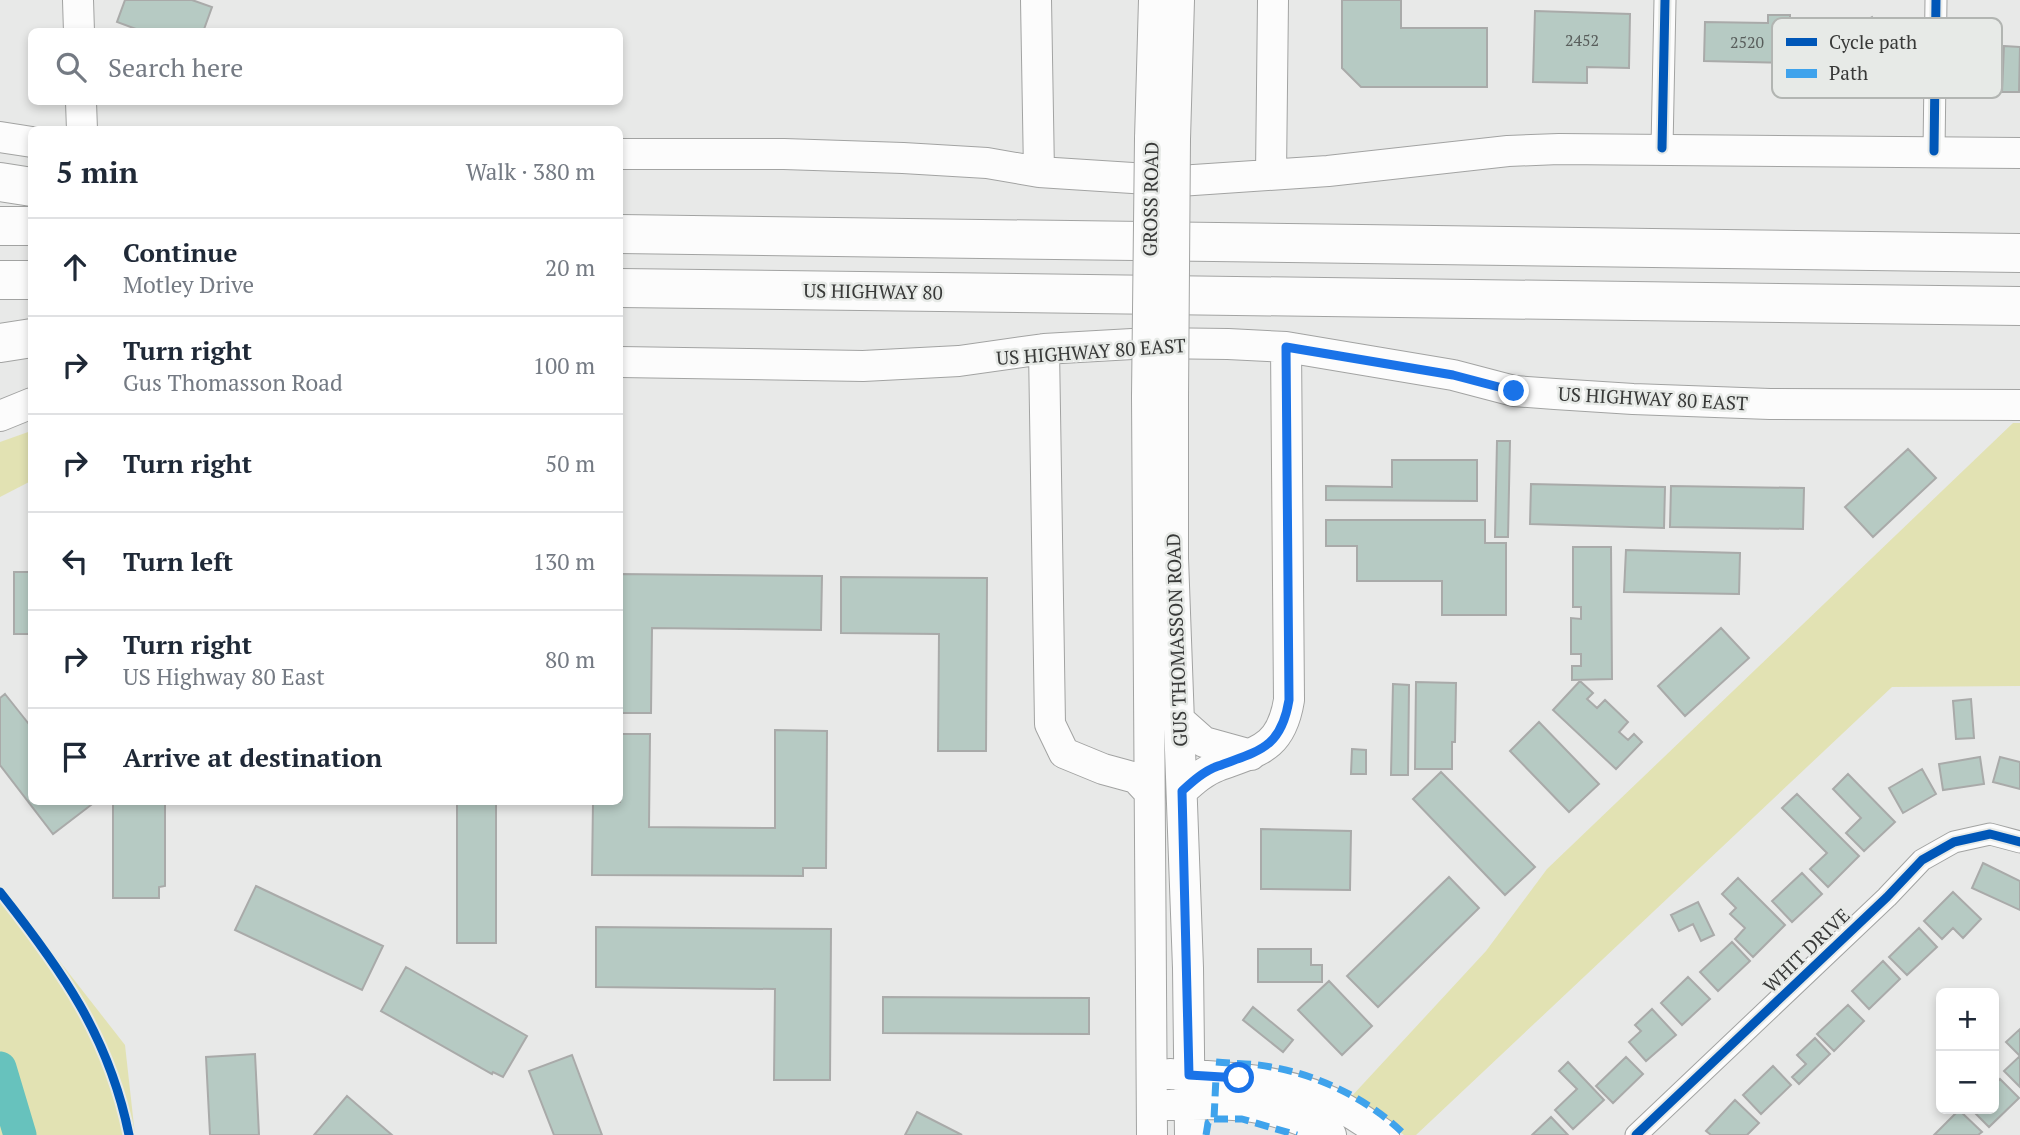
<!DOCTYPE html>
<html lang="en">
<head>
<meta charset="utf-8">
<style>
  body { margin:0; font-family:"PT Serif",serif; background:#f2f2f3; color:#1f2937 }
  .controls { position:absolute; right:21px; bottom:21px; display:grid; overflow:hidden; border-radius:10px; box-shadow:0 4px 10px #0003 }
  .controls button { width:63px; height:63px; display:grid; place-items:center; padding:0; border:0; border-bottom:2px solid #e0e1e3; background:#fff; color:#1f2937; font:35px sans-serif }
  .stop { position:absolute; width:21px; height:21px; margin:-16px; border:5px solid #1a73e8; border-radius:50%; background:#fff }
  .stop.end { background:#1a73e8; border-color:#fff; box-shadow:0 2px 7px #0008 }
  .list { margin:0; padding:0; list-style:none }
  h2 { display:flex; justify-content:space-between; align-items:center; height:91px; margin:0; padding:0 28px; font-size:30px }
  h2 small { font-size:23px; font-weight:400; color:#747a83 }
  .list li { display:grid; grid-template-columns:46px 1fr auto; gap:21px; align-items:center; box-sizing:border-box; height:98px; padding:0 28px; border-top:2px solid #e0e1e3 }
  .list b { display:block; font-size:26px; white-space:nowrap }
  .list p { margin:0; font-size:23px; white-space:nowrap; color:#747a83 }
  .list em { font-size:23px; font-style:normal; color:#747a83 }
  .icon { flex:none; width:38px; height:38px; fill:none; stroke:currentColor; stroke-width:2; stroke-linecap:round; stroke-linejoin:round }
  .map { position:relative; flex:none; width:2020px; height:1135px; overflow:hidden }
  .search { position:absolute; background:#fff; box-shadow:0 4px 10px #0003; left:28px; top:28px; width:595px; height:77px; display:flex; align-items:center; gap:18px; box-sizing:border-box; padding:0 24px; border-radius:10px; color:#747a83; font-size:26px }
  .panel { position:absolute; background:#fff; box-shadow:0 4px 10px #0003; left:28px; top:126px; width:595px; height:679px; border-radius:10px }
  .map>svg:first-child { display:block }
  .green { fill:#e2e2b3 }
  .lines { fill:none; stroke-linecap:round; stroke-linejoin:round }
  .river { stroke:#67c2bd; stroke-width:33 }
  .building { fill:#b6cac3; stroke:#a9aaa9; stroke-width:2 }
  .street-casing { stroke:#a2a3a2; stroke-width:23 }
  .secondary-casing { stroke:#a2a3a2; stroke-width:32 }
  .highway-casing { stroke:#a2a3a2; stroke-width:40 }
  .street { stroke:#fcfcfc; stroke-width:21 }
  .secondary { stroke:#fcfcfc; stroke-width:30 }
  .highway { stroke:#fcfcfc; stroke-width:38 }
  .secondary-bridge-casing { stroke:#a2a3a2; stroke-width:32; stroke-linecap:butt }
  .secondary-bridge { stroke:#fcfcfc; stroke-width:30 }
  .quiet { stroke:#3fa3ec; stroke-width:7; stroke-dasharray:14 7; stroke-linecap:butt }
  .cycleway-casing { stroke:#e7eae7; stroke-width:13 }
  .cycleway { stroke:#0057b8; stroke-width:9 }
  .route { stroke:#1a73e8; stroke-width:9 }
  .labels { text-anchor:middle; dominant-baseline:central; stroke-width:5; stroke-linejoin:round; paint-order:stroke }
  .number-label { font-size:16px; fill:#585d5b }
  .street-label { font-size:19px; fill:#383938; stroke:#e7eae7 }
  .key { fill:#e7eae7; stroke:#b2b5b2; stroke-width:2 }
  .key-label { font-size:19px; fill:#383938 }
</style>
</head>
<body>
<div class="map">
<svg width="2020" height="1135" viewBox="0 0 2020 1135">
  <rect width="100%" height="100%" fill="#e8e9e8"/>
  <path class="green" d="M 2013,423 L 2020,423 L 2020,686 L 1892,687 L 1416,1135 L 1404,1135 L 1351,1097 L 1486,951 L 1547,869 Z
    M 31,431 L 31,481 L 0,497 L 0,442 Z
    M 0,885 L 125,1045 L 135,1135 L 0,1135 Z"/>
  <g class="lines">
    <path class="river" d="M 0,1068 L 20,1135"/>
  </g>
  <path class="building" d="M 125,0 L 192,0 L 212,7 L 203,32 L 144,32 L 117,22 Z
    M 1342,0 L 1401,0 L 1401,28 L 1487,28 L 1487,87 L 1361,87 L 1342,68 Z
    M 1535,11 L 1630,14 L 1629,68 L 1587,67 L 1587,83 L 1533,82 Z
    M 1768,15 L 1790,15 L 1789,63 L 1704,61 L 1705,22 L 1768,23 Z
    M 1872,17 L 1887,42 L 1832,74 L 1817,49 Z
    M 2004,46 L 2020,47 L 2019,92 L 2002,92 Z
    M 1497,441 L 1510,441 L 1508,537 L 1495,537 Z
    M 1908,449 L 1936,478 L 1873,537 L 1845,507 Z
    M 1392,460 L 1477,460 L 1477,501 L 1326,500 L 1326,486 L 1392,487 Z
    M 1531,484 L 1665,487 L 1664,528 L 1530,524 Z
    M 1671,486 L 1804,488 L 1803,529 L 1670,527 Z
    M 1326,520 L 1485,520 L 1485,543 L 1506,543 L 1506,615 L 1442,615 L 1442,581 L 1357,581 L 1357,546 L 1326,546 Z
    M 1573,547 L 1611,547 L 1612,679 L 1572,680 L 1572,666 L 1581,666 L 1581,654 L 1571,654 L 1571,618 L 1581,619 L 1581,607 L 1573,607 Z
    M 1626,550 L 1740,553 L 1739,594 L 1624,592 Z
    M 14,572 L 32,572 L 32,634 L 14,634 Z
    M 620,574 L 822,576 L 821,630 L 652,628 L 651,713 L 620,713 Z
    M 841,577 L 987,578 L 986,751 L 938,751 L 939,634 L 841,633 Z
    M 1721,628 L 1749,658 L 1685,716 L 1658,686 Z
    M 1580,681 L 1593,693 L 1587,699 L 1597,708 L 1605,700 L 1628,722 L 1619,732 L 1628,740 L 1634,734 L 1642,742 L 1616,769 L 1553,710 Z
    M 1416,682 L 1456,683 L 1455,742 L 1452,742 L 1452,769 L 1415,769 Z
    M 1393,684 L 1409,685 L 1408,775 L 1391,775 Z
    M 5,694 L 32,728 L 32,802 L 88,802 L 91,805 L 53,834 L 0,765 L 0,698 Z
    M 1971,699 L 1974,738 L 1956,739 L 1953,701 Z
    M 1539,722 L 1599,784 L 1569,812 L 1510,751 Z
    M 775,730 L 827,731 L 826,868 L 803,868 L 803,876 L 592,875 L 593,802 L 620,802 L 620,734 L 650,734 L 649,827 L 775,828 Z
    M 1352,749 L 1366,750 L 1366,774 L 1351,774 Z
    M 1980,757 L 1984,784 L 1943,790 L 1939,764 Z
    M 2000,757 L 2020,762 L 2020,789 L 1993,782 Z
    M 1922,769 L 1936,794 L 1903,813 L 1889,788 Z
    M 1441,772 L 1535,867 L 1505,895 L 1413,799 Z
    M 1848,774 L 1895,822 L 1864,851 L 1846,833 L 1861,818 L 1833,789 Z
    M 1797,794 L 1859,856 L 1828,887 L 1810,869 L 1827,853 L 1782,808 Z
    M 113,802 L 165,802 L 165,886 L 159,887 L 159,898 L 113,898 Z
    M 457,802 L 496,802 L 496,943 L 457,943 Z
    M 1261,829 L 1351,831 L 1350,890 L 1261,889 Z
    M 1983,863 L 2020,881 L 2020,910 L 1972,888 Z
    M 1802,873 L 1822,894 L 1792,922 L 1772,901 Z
    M 1449,877 L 1479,908 L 1378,1007 L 1347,976 Z
    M 1738,878 L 1785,925 L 1753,957 L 1735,939 L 1745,928 L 1730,914 L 1736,908 L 1722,894 Z
    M 256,886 L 383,946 L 362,990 L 235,930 Z
    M 1953,892 L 1981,919 L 1963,938 L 1953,928 L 1942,939 L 1924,921 Z
    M 1698,902 L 1714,935 L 1701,941 L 1693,924 L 1679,931 L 1671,915 Z
    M 596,927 L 831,929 L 830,1080 L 774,1080 L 775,989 L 596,987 Z
    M 1919,928 L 1937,947 L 1907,975 L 1889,957 Z
    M 1732,942 L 1750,961 L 1718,991 L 1700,972 Z
    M 1258,949 L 1311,949 L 1311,965 L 1322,965 L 1322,982 L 1258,982 Z
    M 1883,961 L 1900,979 L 1869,1009 L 1852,991 Z
    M 406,967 L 527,1036 L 503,1077 L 493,1072 L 492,1074 L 381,1011 Z
    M 1688,977 L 1710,999 L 1682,1025 L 1661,1003 Z
    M 1329,981 L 1372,1026 L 1342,1055 L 1298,1010 Z
    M 883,997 L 1089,998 L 1089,1034 L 883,1033 Z
    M 1848,1005 L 1864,1021 L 1834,1051 L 1817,1034 Z
    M 1253,1007 L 1293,1040 L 1283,1052 L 1243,1020 Z
    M 1652,1009 L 1676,1035 L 1646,1061 L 1629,1042 L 1641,1031 L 1635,1025 Z
    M 2020,1029 L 2020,1087 L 2004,1071 L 2020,1056 L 2006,1042 Z
    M 1815,1038 L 1830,1054 L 1799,1084 L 1792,1077 L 1806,1064 L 1797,1055 Z
    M 255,1054 L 259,1135 L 210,1135 L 206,1057 Z
    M 572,1055 L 602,1135 L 554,1135 L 529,1071 Z
    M 1626,1057 L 1643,1074 L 1613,1103 L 1596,1086 Z
    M 1568,1062 L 1604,1100 L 1573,1129 L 1555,1110 L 1577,1089 L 1559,1071 Z
    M 1773,1066 L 1791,1085 L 1761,1114 L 1743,1095 Z
    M 2000,1079 L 2019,1098 L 1989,1127 L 1971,1109 L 1994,1109 L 1994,1085 Z
    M 347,1096 L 392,1135 L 314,1135 Z
    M 1735,1100 L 1759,1123 L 1747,1135 L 1711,1135 L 1706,1131 Z
    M 1959,1110 L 1982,1132 L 1978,1135 L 1934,1135 Z
    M 917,1112 L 962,1135 L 905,1135 Z
    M 1551,1117 L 1568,1135 L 1532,1135 Z"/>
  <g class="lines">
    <defs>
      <path id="street" d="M 1662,148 L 1665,0
        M 1934,151 L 1936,0
        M 1636,1135 L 1887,897 L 1922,860 L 1954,842 L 1990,834 L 2020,842"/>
      <path id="secondary" d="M 78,0 L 79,32
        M 1036,0 L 1039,172
        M 81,102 L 82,130
        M 0,137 L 32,142
        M 1150,139 L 1154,0
        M 1175,139 L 1179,0
        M 620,154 L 784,154 L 903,158 L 987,163 L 1039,172 L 1179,181 L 1328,171 L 1508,151 L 1559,149 L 2020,153
        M 1271,174 L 1273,0
        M 1044,349 L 1050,724 L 1064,753 L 1103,769 L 1136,778 L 1149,792
        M 620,362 L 863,366 L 959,361 L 1044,349 L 1150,343 L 1228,344 L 1286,347 L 1453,375 L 1514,391 L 1555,394 L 1633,399 L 1770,404 L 2020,405
        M 1147,397 L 1152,1135
        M 1173,397 L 1173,558 L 1188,968 L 1190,1135
        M 0,416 L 32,403
        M 1177,718 L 1204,742 L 1251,755
        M 1182,791 C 1193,781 1204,771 1218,766 C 1258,751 1281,749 1289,700 L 1286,347
        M 1170,1074 C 1222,1077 1275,1078 1324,1099 C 1346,1108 1365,1122 1384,1135
        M 1169,1105 C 1232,1103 1274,1102 1331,1135"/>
      <path id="highway" d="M 0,182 L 32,187
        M 0,226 L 32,226
        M 620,234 L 2020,253
        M 0,280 L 32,280
        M 620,288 L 2020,306
        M 0,343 L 32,338"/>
    </defs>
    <use href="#street" class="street-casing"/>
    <use href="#secondary" class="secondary-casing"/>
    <use href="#highway" class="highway-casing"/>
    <use href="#street" class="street"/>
    <use href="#secondary" class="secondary"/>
    <use href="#highway" class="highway"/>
    <defs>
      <path id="secondary-bridge" d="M 1147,397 L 1150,139
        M 1173,397 L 1175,139"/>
    </defs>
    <use href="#secondary-bridge" class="secondary-bridge-casing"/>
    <use href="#secondary-bridge" class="secondary-bridge"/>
    <path class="quiet" d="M 1216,1062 C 1234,1064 1253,1063 1271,1067 C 1319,1075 1370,1100 1405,1135
      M 1214,1119 L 1242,1119 L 1297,1135
      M 1206,1135 L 1208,1123 L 1214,1119 L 1216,1077"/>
    <defs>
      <path id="cycleway" d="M 1662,148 L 1665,0
        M 1934,151 L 1936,0
        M 0,892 C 61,969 109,1036 129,1135
        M 1636,1135 L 1887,897 L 1922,860 L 1954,842 L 1990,834 L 2020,842"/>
    </defs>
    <use href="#cycleway" class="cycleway-casing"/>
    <use href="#cycleway" class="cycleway"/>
  </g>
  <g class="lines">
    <path class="route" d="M 1239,1078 L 1189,1075 L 1182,791 C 1193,781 1204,771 1218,766 C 1258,751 1281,749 1289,700 L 1286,347 L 1453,375 L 1514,391"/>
  </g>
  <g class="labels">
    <g class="number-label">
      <text x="1582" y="40">2452</text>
      <text x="1747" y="42">2520</text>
    </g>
    <g class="street-label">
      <text transform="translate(1150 199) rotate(-89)">GROSS ROAD</text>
      <text transform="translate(873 291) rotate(1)">US HIGHWAY 80</text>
      <text transform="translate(1091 351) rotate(-4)">US HIGHWAY 80 EAST</text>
      <text transform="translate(1653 398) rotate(3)">US HIGHWAY 80 EAST</text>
      <text transform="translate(1176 640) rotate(-92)">GUS THOMASSON ROAD</text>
      <text transform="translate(1806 950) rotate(-44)">WHIT DRIVE</text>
    </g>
  </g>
  <rect x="1772" y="18" width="230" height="80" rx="10" class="key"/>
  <rect x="1786" y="38" width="31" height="8" fill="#0057b8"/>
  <rect x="1786" y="69" width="31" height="9" fill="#3fa3ec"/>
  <g class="key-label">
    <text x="1829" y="49">Cycle path</text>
    <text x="1829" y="80">Path</text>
  </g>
</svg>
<div class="controls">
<button>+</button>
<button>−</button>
</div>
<div class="stop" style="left:1239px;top:1078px"></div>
<div class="stop end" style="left:1514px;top:391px"></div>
<div class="search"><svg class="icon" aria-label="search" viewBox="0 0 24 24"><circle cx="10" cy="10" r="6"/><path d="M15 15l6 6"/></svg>Search here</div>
<section class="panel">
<h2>5 min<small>Walk · 380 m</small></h2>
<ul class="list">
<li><svg class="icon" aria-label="ahead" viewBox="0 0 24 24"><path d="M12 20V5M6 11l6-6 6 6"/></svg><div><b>Continue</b><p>Motley Drive</p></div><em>20 m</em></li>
<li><svg class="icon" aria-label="right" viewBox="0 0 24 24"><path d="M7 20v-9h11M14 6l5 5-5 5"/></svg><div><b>Turn right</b><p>Gus Thomasson Road</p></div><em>100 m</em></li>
<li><svg class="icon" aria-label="right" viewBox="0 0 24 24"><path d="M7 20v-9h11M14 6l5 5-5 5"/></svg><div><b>Turn right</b></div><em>50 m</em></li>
<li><svg class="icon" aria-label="left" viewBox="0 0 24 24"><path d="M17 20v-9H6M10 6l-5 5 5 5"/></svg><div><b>Turn left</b></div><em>130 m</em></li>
<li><svg class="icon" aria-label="right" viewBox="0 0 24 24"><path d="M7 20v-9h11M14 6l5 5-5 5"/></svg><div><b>Turn right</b><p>US Highway 80 East</p></div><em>80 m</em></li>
<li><svg class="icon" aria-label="arrive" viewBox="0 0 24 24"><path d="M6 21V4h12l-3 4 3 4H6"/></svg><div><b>Arrive at destination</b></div></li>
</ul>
</section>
</div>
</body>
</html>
